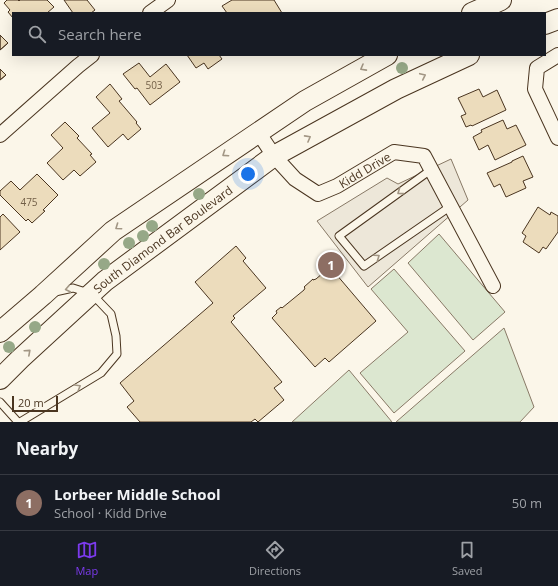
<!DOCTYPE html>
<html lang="en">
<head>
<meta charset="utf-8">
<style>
  body { margin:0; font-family:"Open Sans",sans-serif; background:#20242c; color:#f1f3f6 }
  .scale { position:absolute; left:12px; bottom:10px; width:46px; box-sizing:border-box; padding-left:4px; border:2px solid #4a3520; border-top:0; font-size:11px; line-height:14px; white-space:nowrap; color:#4a3520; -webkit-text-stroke:3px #fbf6e9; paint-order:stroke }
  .you { position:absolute; left:248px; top:174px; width:14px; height:14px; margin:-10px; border:3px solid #fff; border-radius:50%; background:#1a73e8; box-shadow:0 0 0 6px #1a73e833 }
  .badge { display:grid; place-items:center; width:26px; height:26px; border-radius:50%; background:#7c3aed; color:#fff; font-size:13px; font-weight:700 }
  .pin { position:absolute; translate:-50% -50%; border:2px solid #fff; box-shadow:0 1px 4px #0006 }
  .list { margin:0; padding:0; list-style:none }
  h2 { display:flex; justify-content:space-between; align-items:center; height:52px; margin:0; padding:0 16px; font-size:17px }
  h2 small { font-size:13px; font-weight:400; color:#9ea1a6 }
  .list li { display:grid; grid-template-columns:26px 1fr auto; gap:12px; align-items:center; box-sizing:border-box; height:56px; padding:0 16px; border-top:1px solid #363941 }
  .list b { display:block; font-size:15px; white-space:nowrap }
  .list p { margin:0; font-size:13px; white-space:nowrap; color:#9ea1a6 }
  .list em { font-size:13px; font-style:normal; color:#9ea1a6 }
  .icon { flex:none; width:22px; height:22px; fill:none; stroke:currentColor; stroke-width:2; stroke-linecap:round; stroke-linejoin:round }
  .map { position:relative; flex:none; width:558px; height:422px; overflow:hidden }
  .search { position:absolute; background:#171b24; box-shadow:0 4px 16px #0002; left:12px; right:12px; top:12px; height:44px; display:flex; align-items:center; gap:10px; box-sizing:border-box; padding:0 14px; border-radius:0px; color:#9ea1a6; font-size:15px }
  .sheet { height:108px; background:#171b24 }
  nav { display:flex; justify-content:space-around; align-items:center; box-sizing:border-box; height:56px; border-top:1px solid #363941; background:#171b24; font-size:11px; color:#9ea1a6 }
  nav a { display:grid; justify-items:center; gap:2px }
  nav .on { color:#7c3aed }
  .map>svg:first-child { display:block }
  .green { fill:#dce7d0; stroke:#887966 }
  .parking { fill:#ede7d9; stroke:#887966 }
  .building { fill:#ecdcbc; stroke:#4a3520 }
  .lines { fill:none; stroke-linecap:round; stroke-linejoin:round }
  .lane-casing { stroke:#4a3520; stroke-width:9 }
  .street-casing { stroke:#4a3520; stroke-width:16 }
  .secondary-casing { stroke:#4a3520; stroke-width:22 }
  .lane { stroke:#fbf6e9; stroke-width:7 }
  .street { stroke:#fbf6e9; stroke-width:14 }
  .secondary { stroke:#fbf6e9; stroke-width:20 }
  .tree { fill:#96a887 }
  .oneway { stroke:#a29684 }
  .labels { text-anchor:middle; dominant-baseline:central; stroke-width:3; stroke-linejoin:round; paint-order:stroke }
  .number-label { font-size:10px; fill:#725f47 }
  .street-label { font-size:12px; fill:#4a3520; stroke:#fbf6e9 }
</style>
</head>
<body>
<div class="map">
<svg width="558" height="422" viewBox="0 0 558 422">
  <rect width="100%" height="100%" fill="#fbf6e9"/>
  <path class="green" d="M 439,234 L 505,312 L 473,340 L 408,263 Z
    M 394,269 L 465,351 L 394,413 L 360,373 L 408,332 L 371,289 Z
    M 504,328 L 534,407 L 520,422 L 396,422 Z
    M 349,370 L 392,422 L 292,422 Z"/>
  <path class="parking" d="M 451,159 L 468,200 L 368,287 L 317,221 L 387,178 L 398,184 Z"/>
  <path class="building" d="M 7,0 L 18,0 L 19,1 L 20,0 L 47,0 L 54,7 L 47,13 L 13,13 L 13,18 L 8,12 L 10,10 L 4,3 Z
    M 64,0 L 87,0 L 95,10 L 91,13 L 73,13 Z
    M 232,0 L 274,0 L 282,13 L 227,13 L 222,6 Z
    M 0,35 L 8,43 L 0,50 Z
    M 0,35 L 8,43 L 0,50 Z
    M 187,55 L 219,55 L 222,59 L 208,69 L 204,63 L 196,68 Z
    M 139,63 L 150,77 L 166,64 L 180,82 L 150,105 L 137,88 L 135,89 L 123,74 Z
    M 0,69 L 6,75 L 0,80 Z
    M 0,69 L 6,75 L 0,80 Z
    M 110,84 L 122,99 L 119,101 L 137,122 L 136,123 L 141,129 L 128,140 L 123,134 L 108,147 L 92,128 L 110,113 L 96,97 Z
    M 479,89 L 483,97 L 497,90 L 506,110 L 472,126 L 471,125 L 466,127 L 461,116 L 466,114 L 458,98 Z
    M 503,120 L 507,129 L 516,125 L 526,145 L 495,160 L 488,145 L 479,150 L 473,137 L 482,132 L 481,130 Z
    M 65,122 L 79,136 L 77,138 L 92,154 L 90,155 L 96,162 L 80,176 L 74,170 L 63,180 L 47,163 L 63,148 L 51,135 Z
    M 523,156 L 533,177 L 523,181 L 526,188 L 506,197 L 500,184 L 494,187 L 487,173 L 494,170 L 512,162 L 512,161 Z
    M 37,174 L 58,195 L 43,210 L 45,211 L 32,223 L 28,219 L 26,221 L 0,195 L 0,191 L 11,181 L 20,190 Z
    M 538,207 L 550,215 L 551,212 L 558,216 L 558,232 L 546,249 L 543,247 L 539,253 L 523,242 L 526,236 L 522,233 Z
    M 3,214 L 20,232 L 0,250 L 0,217 Z
    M 236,246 L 246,258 L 243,261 L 266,288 L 233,316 L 235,318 L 231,322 L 282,382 L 274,388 L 284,400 L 258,422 L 255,419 L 251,422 L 140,422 L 127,407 L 134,401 L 120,383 L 213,303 L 195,282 Z
    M 330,267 L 376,321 L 329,362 L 325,358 L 315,367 L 272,318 L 277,313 L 276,311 L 281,307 L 282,308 L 304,290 L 305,288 L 304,287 L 313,279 L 313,280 L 316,279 Z"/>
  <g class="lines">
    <defs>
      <path id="lane" d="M 432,169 L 339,236 L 364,266 L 451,206
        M 0,402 L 18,422
        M 20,422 L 101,373 L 117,354 L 116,336 L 111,314 L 92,294 L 73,288 L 55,292"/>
      <g id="street">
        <path d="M 150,13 L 168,0"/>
        <path d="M 558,55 L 537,68 L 535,89 L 558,138"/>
        <path id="s1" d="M 258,132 L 274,156 L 295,179 L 318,194 L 337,186 L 394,152 L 424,156 L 493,286"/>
        <path d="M 0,135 L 78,66 L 92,55"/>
      </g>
      <g id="secondary">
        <path d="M 472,13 L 501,0"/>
        <path d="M 545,24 L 558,19"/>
        <path d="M 0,332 L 43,295 L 113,231 L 305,101 L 387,55"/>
        <path id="s2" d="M 0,379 L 20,359 L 105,281 L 274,156 L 396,89 L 469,55"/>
      </g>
    </defs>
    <use href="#lane" class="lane-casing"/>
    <use href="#street" class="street-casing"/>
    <use href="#secondary" class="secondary-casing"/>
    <use href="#lane" class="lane"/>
    <use href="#street" class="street"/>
    <use href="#secondary" class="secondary"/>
  </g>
  <g class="tree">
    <circle cx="402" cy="68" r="6"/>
    <circle cx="199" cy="194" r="6"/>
    <circle cx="152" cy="226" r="6"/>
    <circle cx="143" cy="236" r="6"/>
    <circle cx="129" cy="243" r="6"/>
    <circle cx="104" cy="264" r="6"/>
    <circle cx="35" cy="327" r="6"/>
    <circle cx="9" cy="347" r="6"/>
  </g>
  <defs><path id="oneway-chevron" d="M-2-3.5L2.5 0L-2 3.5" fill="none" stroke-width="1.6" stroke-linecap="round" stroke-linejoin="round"/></defs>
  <g class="oneway">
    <use href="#oneway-chevron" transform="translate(363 68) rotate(151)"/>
    <use href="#oneway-chevron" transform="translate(423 76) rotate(-25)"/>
    <use href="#oneway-chevron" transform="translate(308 138) rotate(-29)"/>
    <use href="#oneway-chevron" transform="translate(225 154) rotate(146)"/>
    <use href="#oneway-chevron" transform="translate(400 192) rotate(144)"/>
    <use href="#oneway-chevron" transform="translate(118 227) rotate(145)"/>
    <use href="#oneway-chevron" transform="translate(377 257) rotate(-35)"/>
    <use href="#oneway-chevron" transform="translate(68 289) rotate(169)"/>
    <use href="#oneway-chevron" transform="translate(28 352) rotate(-42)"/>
    <use href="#oneway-chevron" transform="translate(78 387) rotate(-31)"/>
  </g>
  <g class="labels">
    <g class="number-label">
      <text x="154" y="85">503</text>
      <text x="29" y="202">475</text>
    </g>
    <g class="street-label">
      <text stroke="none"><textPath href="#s1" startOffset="140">Kidd Drive</textPath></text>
      <text stroke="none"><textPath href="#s2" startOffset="215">South Diamond Bar Boulevard</textPath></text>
    </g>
  </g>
</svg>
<div class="scale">20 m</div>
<div class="you"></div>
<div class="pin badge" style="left:331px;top:265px;background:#8d6e63">1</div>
<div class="search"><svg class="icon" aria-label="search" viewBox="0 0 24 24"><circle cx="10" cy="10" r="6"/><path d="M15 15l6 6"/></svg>Search here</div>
</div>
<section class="sheet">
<h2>Nearby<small></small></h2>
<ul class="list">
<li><span class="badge" style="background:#8d6e63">1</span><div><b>Lorbeer Middle School</b><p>School · Kidd Drive</p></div><em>50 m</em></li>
</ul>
</section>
<nav>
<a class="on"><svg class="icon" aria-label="map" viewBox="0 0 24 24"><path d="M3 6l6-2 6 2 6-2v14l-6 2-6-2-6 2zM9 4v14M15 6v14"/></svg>Map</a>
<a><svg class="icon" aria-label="directions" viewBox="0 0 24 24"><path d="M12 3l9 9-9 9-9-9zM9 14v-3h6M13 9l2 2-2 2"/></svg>Directions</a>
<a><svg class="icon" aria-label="saved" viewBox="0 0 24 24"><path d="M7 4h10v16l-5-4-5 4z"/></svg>Saved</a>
</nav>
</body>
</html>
